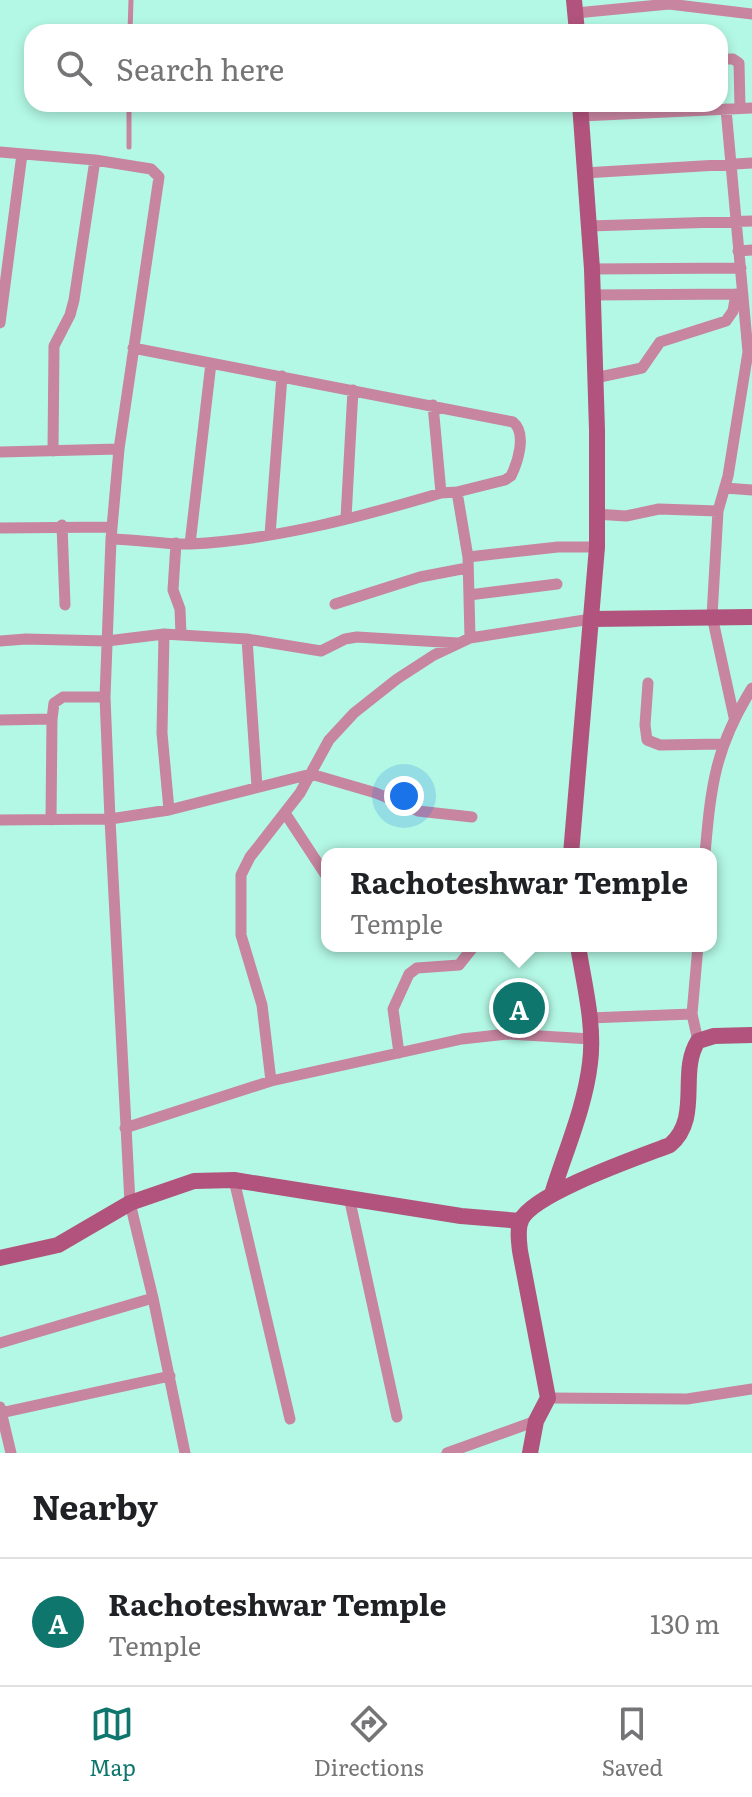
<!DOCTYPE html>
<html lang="en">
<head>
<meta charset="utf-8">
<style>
  body { margin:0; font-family:Literata,serif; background:#f2f2f2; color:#202124 }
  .you { position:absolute; left:404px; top:796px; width:28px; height:28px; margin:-20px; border:6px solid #fff; border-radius:50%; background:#1a73e8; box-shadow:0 0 0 12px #1a73e833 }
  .badge { display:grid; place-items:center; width:52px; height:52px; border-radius:50%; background:#0f766e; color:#fff; font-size:26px; font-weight:700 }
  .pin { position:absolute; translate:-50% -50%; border:4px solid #fff; box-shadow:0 2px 8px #0006 }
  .popup { position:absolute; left:321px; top:848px; width:396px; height:104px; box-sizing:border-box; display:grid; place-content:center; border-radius:16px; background:#fff; filter:drop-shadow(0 2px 6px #0005); font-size:26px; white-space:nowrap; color:#757577 }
  .popup b { font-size:30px; color:#202124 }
  .popup::after { content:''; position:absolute; left:50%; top:100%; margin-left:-16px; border:16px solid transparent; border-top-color:#fff }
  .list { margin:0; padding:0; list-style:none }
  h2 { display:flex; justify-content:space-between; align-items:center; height:104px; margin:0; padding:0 32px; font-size:34px }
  h2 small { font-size:26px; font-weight:400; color:#757577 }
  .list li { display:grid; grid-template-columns:52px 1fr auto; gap:24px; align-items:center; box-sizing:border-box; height:128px; padding:0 32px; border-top:2px solid #e0e0e0 }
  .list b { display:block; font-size:30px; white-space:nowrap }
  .list p { margin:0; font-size:26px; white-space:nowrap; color:#757577 }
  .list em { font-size:26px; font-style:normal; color:#757577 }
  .icon { flex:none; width:44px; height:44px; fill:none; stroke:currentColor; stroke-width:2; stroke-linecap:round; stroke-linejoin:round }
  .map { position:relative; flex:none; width:752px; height:1453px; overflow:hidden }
  .search { position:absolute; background:#fff; box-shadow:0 4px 12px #0003; left:24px; right:24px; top:24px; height:88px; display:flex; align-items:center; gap:20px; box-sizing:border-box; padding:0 28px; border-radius:24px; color:#757577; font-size:30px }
  .sheet { height:232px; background:#fff }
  nav { display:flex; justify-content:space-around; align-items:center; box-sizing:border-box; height:112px; border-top:2px solid #e0e0e0; background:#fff; font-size:22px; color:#757577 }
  nav a { display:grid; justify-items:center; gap:4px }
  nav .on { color:#0f766e }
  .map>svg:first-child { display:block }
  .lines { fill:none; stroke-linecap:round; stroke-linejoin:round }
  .lane { stroke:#c7859f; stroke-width:5 }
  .street { stroke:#c7859f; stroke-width:11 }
  .secondary { stroke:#b1537c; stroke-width:16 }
</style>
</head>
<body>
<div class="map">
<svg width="752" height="1453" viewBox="0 0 752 1453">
  <rect width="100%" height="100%" fill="#b3f8e4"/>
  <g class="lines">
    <path class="lane" d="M 130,32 L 131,0
      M 129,147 L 129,104"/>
    <path class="street" d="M 576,13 L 669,4 L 752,14
      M 720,59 L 733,59 L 739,63 L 740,108
      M 726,109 L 748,352 L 728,476 L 718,511 L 712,616 L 734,717
      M 581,116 L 752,108
      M 0,152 L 95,160 L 151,169 L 159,177 L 119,449 L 111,539 L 105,697 L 110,819 L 169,810 L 311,774 L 376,793 L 418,811 L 472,817
      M 584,173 L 752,163
      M 589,226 L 752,221
      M 738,251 L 752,250
      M 592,269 L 741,268
      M 592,295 L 740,294
      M 0,323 L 22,154
      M 595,378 L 642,368 L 660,342 L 726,321 L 733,311 L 736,294
      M 433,405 L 441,493
      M 53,451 L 54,346 L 70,315 L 74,300 L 95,160
      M 0,452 L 119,449
      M 725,488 L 752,490
      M 457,492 L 468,557 L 470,638
      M 595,514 L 626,516 L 659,509 L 718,511
      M 346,518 L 353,390
      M 62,525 L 65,605
      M 0,528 L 112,527
      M 270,535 L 282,376
      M 111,539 C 137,539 164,545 190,544 C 275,540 360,517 441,493 L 457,492 L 505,480 L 511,476 C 518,462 527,433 513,422 L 133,348
      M 176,543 L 173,590 L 180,609 L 181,635
      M 190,544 L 211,363
      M 468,557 L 558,547 L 597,547
      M 469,595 L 557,584
      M 335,604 L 420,577 L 467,568
      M 164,634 L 162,733 L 169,810
      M 247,639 L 257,787
      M 0,641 L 26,639 L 107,641 L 164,634 L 247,639 L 321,651 L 345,639 L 357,637 L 458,643
      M 648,683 L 645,725 L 647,740 L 660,745 L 722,744
      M 0,720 L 52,719 L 54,703 L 63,697 L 105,697
      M 285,813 L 325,874
      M 0,820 L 110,819 L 130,1203 L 153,1298 L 185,1453
      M 51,820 L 52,719
      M 705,854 C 711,785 715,748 752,688
      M 698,946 L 692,1014 L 698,1041
      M 589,1018 L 692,1014
      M 399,1053 L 393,1009 L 409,974 L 417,968 L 459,965 L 474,946
      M 271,1081 L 262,1005 L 241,935 L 241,875 L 250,857 L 300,793 L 329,740 L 354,713 L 397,679 L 434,655 L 470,638 L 591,619
      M 125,1128 L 271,1081 L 462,1039 L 507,1034 L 591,1039
      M 234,1180 L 290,1419
      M 349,1197 L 397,1417
      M 0,1343 L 153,1298
      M 548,1398 L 687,1399 L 752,1389
      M 0,1407 L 11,1453
      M 1,1413 L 170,1376
      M 447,1453 L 536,1421"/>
    <path class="secondary" d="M 574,0 L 577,32
      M 591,619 L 752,617
      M 571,854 L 597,547 L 597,430 L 592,269 L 580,104
      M 552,1194 C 565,1152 585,1107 590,1063 C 595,1025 584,984 578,946
      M 0,1258 L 58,1245 L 130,1203 L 194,1181 L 234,1180 L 461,1216 L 521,1221
      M 530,1453 L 536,1421 L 548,1398 L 520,1251 C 519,1241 517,1230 521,1220 C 534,1193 639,1157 670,1145 C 702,1118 678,1072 698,1041 L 714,1036 L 752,1035"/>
  </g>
</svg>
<div class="you"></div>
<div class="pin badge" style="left:519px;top:1008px">A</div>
<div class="popup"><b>Rachoteshwar Temple</b>Temple</div>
<div class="search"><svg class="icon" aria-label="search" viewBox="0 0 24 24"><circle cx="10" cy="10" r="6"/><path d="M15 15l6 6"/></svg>Search here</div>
</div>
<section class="sheet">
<h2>Nearby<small></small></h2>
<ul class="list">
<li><span class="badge">A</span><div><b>Rachoteshwar Temple</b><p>Temple</p></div><em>130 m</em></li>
</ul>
</section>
<nav>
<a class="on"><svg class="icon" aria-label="map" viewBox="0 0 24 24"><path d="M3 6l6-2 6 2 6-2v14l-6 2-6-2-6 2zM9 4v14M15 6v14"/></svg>Map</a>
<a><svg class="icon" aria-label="directions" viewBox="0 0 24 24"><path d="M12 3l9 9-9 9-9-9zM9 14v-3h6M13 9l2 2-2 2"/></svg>Directions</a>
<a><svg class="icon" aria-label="saved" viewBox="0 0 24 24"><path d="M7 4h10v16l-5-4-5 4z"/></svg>Saved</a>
</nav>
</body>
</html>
